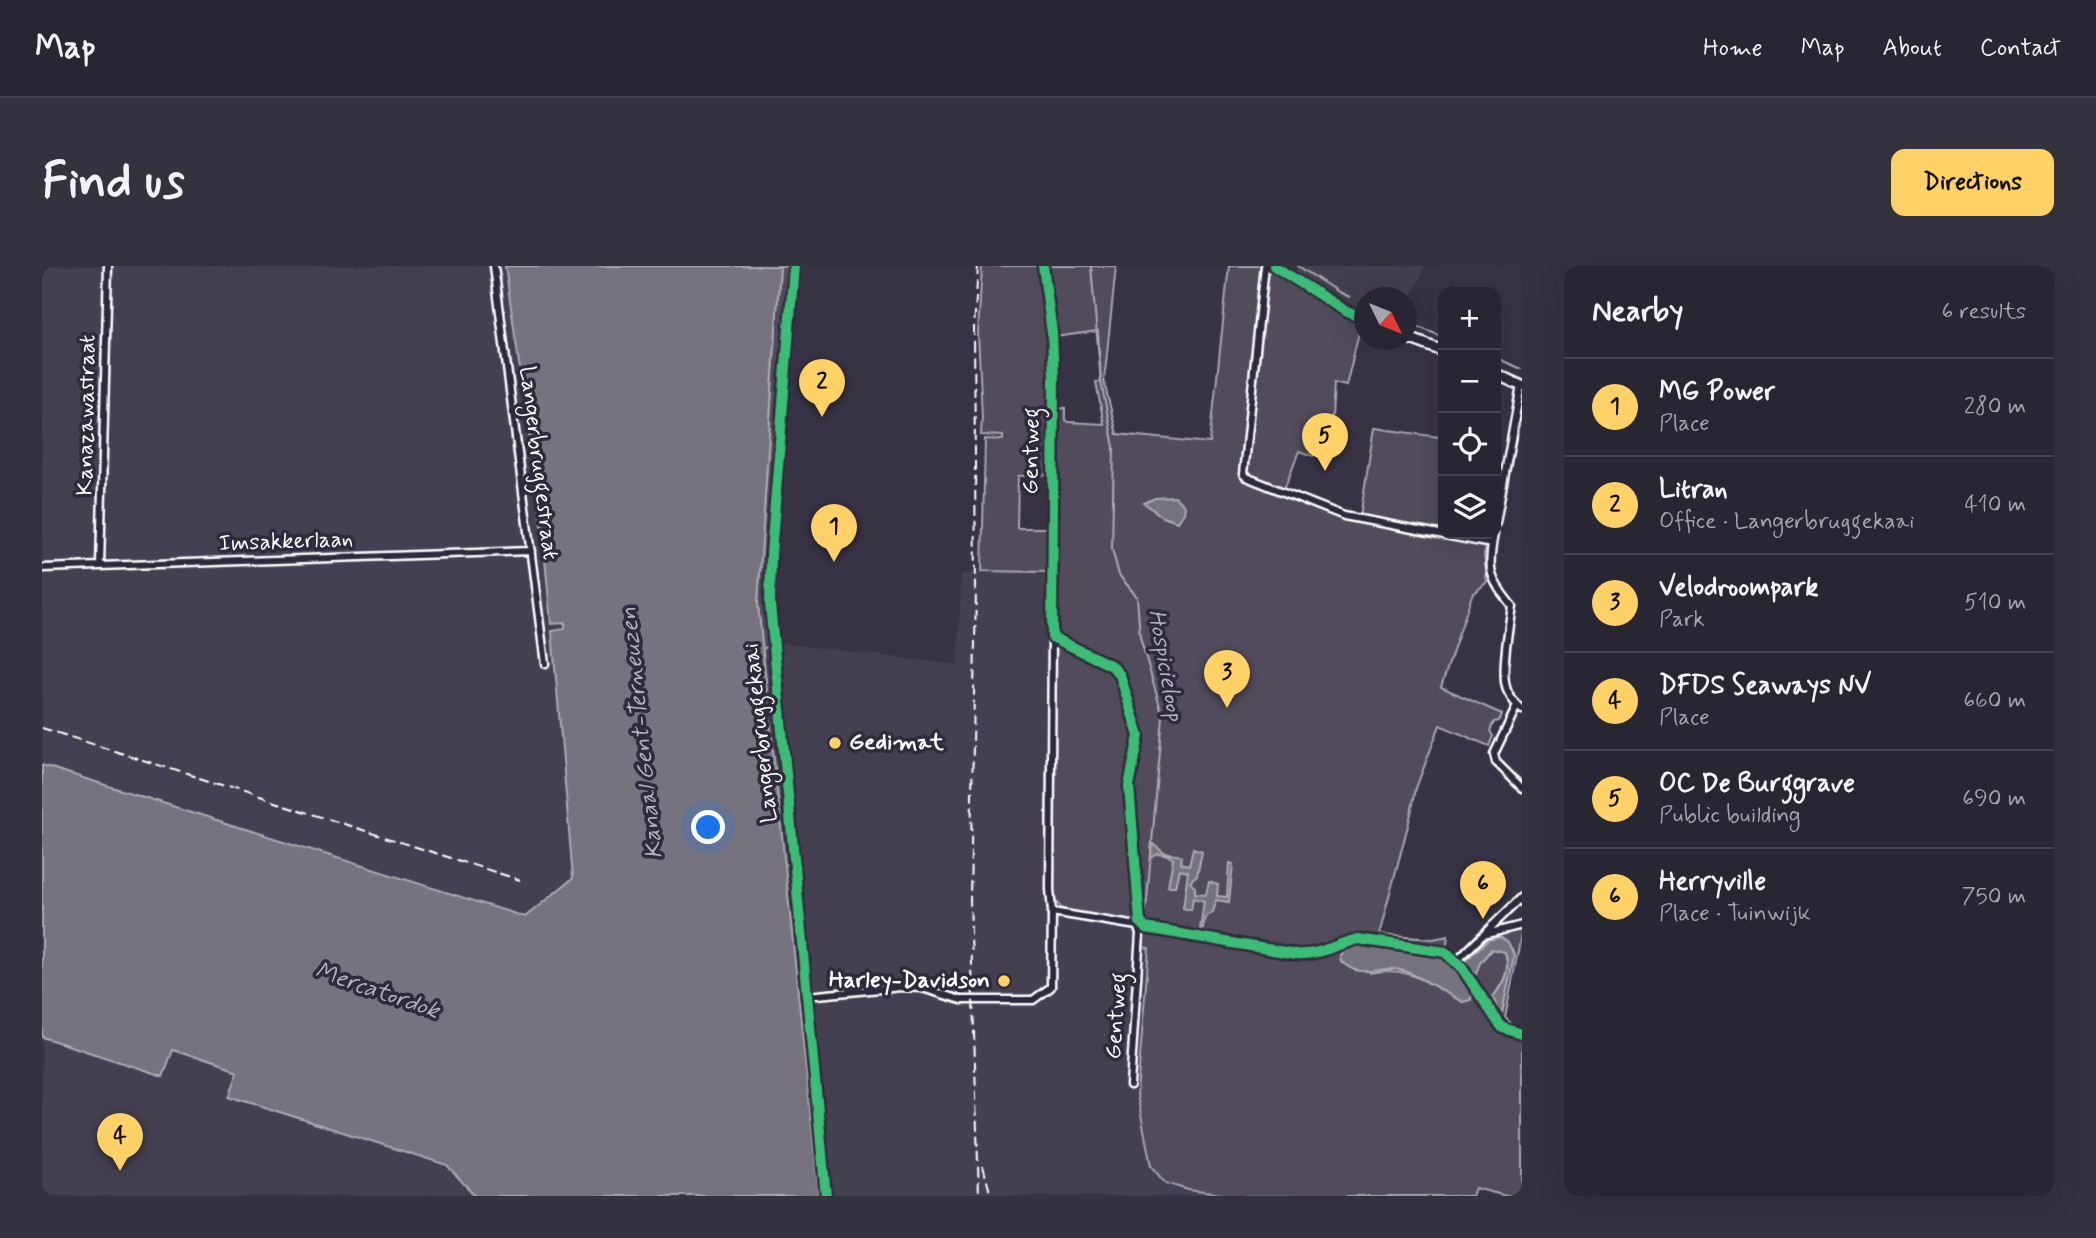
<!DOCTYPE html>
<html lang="en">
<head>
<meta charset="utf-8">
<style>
  body { margin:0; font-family:Mynerve,sans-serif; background:#353240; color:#f1f3f6 }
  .controls { position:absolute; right:21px; top:21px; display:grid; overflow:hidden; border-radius:14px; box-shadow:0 7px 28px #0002 }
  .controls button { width:63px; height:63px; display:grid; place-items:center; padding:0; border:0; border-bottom:2px solid #45434f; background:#292634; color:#f1f3f6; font:35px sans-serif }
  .compass { position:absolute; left:1312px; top:21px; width:63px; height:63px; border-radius:50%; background:#292634; box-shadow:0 7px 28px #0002; rotate:133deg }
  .you { position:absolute; left:667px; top:562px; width:24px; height:24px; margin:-18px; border:5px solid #fff; border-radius:50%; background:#1a73e8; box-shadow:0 0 0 10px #1a73e833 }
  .badge { display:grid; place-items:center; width:46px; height:46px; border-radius:50%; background:#ffd166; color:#111; font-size:23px; font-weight:700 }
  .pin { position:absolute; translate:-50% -58px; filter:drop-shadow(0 2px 4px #0008) }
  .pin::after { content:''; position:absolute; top:37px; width:24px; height:21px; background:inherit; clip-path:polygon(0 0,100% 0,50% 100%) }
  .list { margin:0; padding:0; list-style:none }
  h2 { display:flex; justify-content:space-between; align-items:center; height:91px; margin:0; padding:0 28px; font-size:30px }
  h2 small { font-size:23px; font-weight:400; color:#a5a5ac }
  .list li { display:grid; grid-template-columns:46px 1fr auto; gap:21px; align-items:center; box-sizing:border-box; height:98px; padding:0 28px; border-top:2px solid #45434f }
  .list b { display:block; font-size:26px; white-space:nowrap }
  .list p { margin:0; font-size:23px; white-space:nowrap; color:#a5a5ac }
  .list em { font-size:23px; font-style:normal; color:#a5a5ac }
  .icon { flex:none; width:38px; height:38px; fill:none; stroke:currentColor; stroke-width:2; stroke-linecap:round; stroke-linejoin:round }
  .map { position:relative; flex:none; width:1480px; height:930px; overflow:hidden; border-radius:14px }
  header { display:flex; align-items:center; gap:42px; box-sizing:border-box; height:98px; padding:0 35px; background:#292634; border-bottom:2px solid #45434f }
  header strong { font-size:33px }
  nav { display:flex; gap:38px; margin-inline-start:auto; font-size:24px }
  .intro { display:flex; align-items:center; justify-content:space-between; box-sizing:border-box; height:168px; padding:0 42px }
  h1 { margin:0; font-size:49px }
  .button { padding:18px 32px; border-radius:14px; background:#ffd166; color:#111; font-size:24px; font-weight:700 }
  main { display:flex; gap:42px; padding:0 42px }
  aside { flex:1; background:#292634; border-radius:14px; box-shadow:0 7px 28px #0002 }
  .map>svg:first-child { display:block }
  .built { fill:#444051 }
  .green { fill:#514c5c; stroke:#a8a6ae; stroke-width:2; fill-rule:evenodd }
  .water { fill:#76737f; stroke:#adabb2; stroke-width:2 }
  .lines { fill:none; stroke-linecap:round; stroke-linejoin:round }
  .stream { stroke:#adabb2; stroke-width:2 }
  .street-casing { stroke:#fff; stroke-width:11 }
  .secondary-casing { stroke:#fff; stroke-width:14 }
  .street { stroke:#2f2a3d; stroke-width:6 }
  .secondary { stroke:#2f2a3d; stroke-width:9 }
  .rail { stroke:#fff; stroke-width:2; stroke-dasharray:10 5; stroke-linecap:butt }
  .cycleway-casing { stroke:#2f2a3d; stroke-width:15 }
  .cycleway { stroke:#3abd76; stroke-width:10 }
  .poi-dot { fill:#ffd166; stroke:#2f2a3d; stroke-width:2.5 }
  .labels { text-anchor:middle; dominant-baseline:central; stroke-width:7; stroke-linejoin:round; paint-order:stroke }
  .street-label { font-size:23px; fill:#fff; stroke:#2f2a3d }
  .poi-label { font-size:23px; font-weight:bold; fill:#fff; stroke:#2f2a3d; text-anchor:start }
  .water-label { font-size:24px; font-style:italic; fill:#b4b2b9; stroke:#2f2a3d }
</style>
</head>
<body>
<header>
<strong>Map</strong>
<nav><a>Home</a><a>Map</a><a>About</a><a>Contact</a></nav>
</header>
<div class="intro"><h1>Find us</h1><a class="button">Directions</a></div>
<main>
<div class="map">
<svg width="1480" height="930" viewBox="0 0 1480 930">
  <rect width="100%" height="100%" fill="#373345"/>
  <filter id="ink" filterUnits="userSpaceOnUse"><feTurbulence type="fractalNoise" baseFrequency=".0143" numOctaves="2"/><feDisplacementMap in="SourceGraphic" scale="14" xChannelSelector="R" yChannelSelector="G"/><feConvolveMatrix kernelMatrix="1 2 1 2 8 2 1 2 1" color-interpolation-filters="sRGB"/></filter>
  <g filter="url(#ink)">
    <path class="built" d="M 0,0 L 463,0 L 499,249 L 509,357 L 523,356 L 523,363 L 510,365 L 525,559 L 531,612 L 483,651 L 0,499 Z
      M 1256,0 L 1383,0 L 1365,42 L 1364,32 L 1322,32 L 1322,46 L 1253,5 Z
      M 940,305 L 1008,306 L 1012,632 L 1014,649 L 1099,662 L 1107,682 L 1095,828 L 1123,917 L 1146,924 L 1194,930 L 777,930 L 719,383 L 737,377 L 916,399 L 919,309 Z
      M 0,771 L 121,810 L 130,784 L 197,805 L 188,830 L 405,899 L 433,930 L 0,930 Z"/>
    <path class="green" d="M 738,0 L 747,0 L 723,288 L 722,338 L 726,381 L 719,383 L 716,337 Z
      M 940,0 L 999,0 C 1000,26 1006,51 1008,77 C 1011,120 1008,165 1008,209 L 976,210 L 975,262 L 1008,262 L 1008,306 L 940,305 L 943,173 L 961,174 L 961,170 L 939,169 L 940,151 L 936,67 Z
      M 1004,0 L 1074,0 L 1062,116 L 1075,168 L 1168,177 L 1187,0 L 1220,0 L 1319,58 L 1304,120 L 1292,117 L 1290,151 L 1281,167 L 1280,182 L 1271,190 L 1257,185 L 1242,223 L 1303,247 L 1318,251 L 1332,162 L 1397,171 L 1401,150 L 1401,268 L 1448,268 L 1442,289 L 1445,316 L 1430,329 L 1399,421 L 1460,448 L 1457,455 L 1452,456 L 1448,465 L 1451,470 L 1447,480 L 1398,459 L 1374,522 L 1369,548 L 1337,669 L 1391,673 L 1406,670 L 1404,684 L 1418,696 L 1444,671 L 1480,664 L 1463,752 L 1474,761 L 1480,762 L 1480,930 L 1464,930 L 1433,922 L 1430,930 L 1194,930 L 1146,924 L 1123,917 L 1109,900 L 1095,828 L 1107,682 L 1100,681 L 1099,662 L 1105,656 L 1096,658 L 1020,643 L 1012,633 L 1015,143 L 1023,142 L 1023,154 L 1026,156 L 1062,158 L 1054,116 L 1059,116 L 1056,65 L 1013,71 ZM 1458,671 L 1470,683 L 1472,689 L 1460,747 L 1458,748 L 1451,731 C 1461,717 1469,704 1463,686 L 1450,683 L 1438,697 L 1423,695 L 1446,674 ZM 1316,678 L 1386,687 L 1410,698 L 1430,728 L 1421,736 C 1389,720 1366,698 1328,707 Z"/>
    <path class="water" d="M 463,0 L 738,0 L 716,337 L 777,930 L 433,930 L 405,899 L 187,830 L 196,805 L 131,784 L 121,810 L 0,771 L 0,499 L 483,651 L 531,612 L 510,365 L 523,363 L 523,357 L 509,358 L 499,249 Z
      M 1133,231 L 1142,240 L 1141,247 L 1135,256 L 1121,251 L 1102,237 L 1113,232 Z
      M 1110,577 L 1122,587 L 1140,590 L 1139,597 L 1147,599 L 1151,582 L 1160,585 L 1155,609 L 1148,615 L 1153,621 L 1153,627 L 1164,628 L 1167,615 L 1176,618 L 1175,630 L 1185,631 L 1187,597 L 1191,598 L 1187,636 L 1174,634 L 1170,646 L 1163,651 L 1161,662 L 1158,663 L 1162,635 L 1151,632 L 1149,644 L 1141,642 L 1146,605 L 1137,603 L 1133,621 L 1126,621 L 1131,593 L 1127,590 L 1116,588 L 1109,592 Z
      M 1458,671 L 1466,676 L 1472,689 L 1460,747 L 1458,749 L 1451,731 C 1462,717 1469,704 1463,686 L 1449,683 L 1438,697 L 1434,708 L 1427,703 L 1423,695 L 1446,674 Z
      M 1316,678 L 1401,691 L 1418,708 L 1430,728 L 1429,734 L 1421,736 C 1401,726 1382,712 1362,705 C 1339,697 1320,716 1299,695 L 1298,689 L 1307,680 Z"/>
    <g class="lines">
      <path class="stream" d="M 1049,0 L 1059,116 L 1072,181 L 1070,283 L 1077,309 L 1095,331 L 1098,371 L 1121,451 L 1104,645
        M 1256,0 L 1296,26 L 1307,31
        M 1364,56 L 1401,71
        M 1454,92 L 1480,103"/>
      <defs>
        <path id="street" d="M 452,0 L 503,398
          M 1001,0 L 1010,67 L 1012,114 L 1008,623 L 1010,646 L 1095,660 L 1098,667 L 1088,819
          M 1223,0 L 1201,208 L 1204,211 L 1302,250 L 1450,278
          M 1454,257 L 1479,119
          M 1452,268 C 1445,304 1447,312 1470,340 C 1467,358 1459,405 1464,421 C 1466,429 1474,439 1480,444
          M 58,300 L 66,0
          M 0,302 L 489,285
          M 1475,440 L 1452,488 L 1454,496 L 1480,522
          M 1444,666 L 1480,631
          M 1414,696 L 1441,669 L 1480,659
          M 765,730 L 859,721 L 880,722 L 919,734 L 991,734 L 1009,721 L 1010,646"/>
        <path id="secondary" d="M 752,0 L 729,288 L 728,338 L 784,930
          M 1232,0 L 1303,45 L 1322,53
          M 1364,71 L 1401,85
          M 1454,108 L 1480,120"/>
      </defs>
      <use href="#street" class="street-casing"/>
      <use href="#secondary" class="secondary-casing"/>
      <use href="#street" class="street"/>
      <use href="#secondary" class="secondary"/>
      <path class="rail" d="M 936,0 L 932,63 L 934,324 L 928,633 L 937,930
        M 0,462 L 478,614
        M 941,900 L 949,930"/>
      <defs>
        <path id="cycleway" d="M 752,0 L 729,288 L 728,338 L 784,930
          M 1001,0 L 1010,67 L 1012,114 L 1010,371 L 1070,400 L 1078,409 L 1097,470 L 1087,520 L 1098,656 L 1104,662 L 1254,688 C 1277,690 1294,678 1316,673 L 1403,686 L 1420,702 L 1456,756 L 1461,762 L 1480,768
          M 1232,0 L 1303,45 L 1322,53"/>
      </defs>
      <use href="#cycleway" class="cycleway-casing"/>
      <use href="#cycleway" class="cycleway"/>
    </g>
  </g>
  <g class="poi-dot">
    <circle cx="793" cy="477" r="7"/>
    <circle cx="962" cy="715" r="7"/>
  </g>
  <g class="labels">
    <g class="street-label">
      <text transform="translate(45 149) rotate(-89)">Kanazawastraat</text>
      <text transform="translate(990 185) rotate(-89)">Gentweg</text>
      <text transform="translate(496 197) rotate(83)">Langerbruggestraat</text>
      <text transform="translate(244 276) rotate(-2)">Imsakkerlaan</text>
      <text transform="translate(719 467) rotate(-96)">Langerbruggekaai</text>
      <text transform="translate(1075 750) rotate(-86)">Gentweg</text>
    </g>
    <g class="poi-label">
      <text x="807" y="477">Gedimat</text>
      <text x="948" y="715" text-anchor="end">Harley-Davidson</text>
    </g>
    <g class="water-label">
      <text transform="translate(1123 399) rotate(80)">Hospicieloop</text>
      <text transform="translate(600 467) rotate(-96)">Kanaal Gent-Terneuzen</text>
      <text transform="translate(335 725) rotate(19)">Mercatordok</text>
    </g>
  </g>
</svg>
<div class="controls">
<button>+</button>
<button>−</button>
<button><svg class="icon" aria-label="locate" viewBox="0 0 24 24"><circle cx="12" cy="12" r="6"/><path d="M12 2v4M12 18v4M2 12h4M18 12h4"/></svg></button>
<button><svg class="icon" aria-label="layers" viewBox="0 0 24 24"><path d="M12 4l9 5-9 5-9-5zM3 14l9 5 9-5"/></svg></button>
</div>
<svg class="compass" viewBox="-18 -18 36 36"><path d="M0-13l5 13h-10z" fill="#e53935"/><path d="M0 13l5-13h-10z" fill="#a5a5ac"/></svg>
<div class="you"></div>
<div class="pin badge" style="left:792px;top:296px">1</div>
<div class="pin badge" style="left:780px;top:151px">2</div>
<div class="pin badge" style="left:1185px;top:442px">3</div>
<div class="pin badge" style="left:78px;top:905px">4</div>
<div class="pin badge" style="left:1283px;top:205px">5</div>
<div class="pin badge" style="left:1441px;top:653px">6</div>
</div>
<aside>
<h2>Nearby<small>6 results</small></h2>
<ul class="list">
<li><span class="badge">1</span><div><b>MG Power</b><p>Place</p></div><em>280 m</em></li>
<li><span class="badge">2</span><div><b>Litran</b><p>Office · Langerbruggekaai</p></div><em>410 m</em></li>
<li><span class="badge">3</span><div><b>Velodroompark</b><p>Park</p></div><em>510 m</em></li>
<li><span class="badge">4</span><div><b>DFDS Seaways NV</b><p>Place</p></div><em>660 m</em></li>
<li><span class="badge">5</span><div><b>OC De Burggrave</b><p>Public building</p></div><em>690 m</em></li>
<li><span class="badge">6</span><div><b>Herryville</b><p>Place · Tuinwijk</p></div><em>750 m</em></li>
</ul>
</aside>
</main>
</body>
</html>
